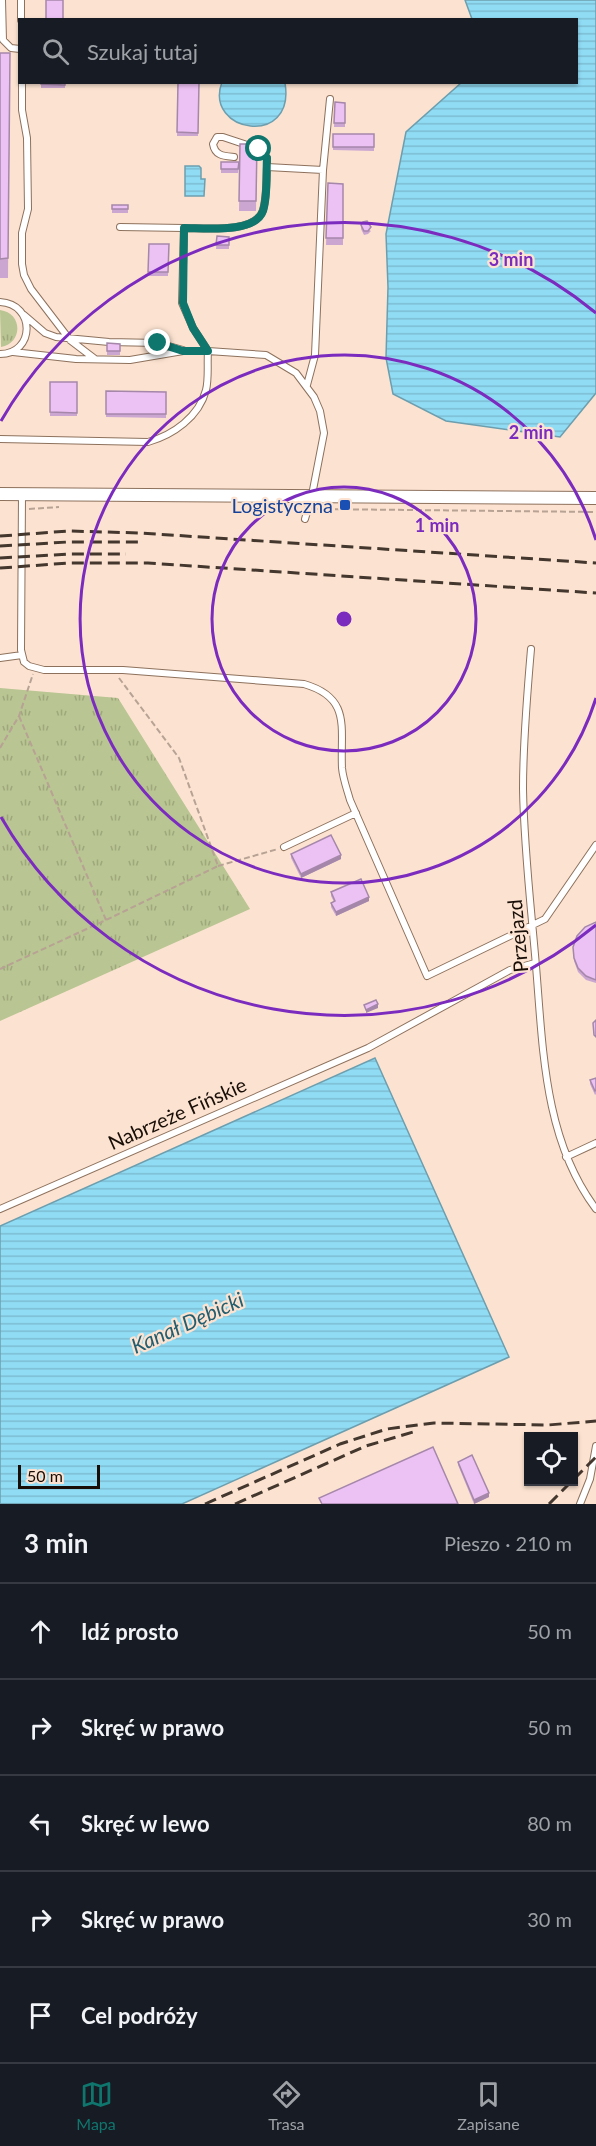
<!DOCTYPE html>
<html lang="pl">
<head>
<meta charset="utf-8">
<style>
  body { margin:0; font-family:Lato,sans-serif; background:#242831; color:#f1f3f6 }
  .controls { position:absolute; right:18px; bottom:18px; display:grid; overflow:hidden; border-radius:0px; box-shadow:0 2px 4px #0004 }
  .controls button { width:54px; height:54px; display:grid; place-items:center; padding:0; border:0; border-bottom:2px solid #363941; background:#171b24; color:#f1f3f6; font:30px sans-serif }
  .scale { position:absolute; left:18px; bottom:15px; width:82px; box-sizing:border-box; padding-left:6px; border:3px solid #180e07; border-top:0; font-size:16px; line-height:21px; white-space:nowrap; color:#180e07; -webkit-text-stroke:4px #fce3d1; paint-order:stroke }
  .stop { position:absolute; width:18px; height:18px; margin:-14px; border:4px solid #0f766e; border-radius:50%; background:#fff }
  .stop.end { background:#0f766e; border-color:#fff; box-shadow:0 2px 6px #0008 }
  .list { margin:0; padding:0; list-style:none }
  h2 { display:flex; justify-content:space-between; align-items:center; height:78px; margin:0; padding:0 24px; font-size:26px }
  h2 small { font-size:20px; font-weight:400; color:#9ea1a6 }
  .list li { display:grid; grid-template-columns:39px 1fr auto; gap:18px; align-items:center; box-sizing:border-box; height:96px; padding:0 24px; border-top:2px solid #363941 }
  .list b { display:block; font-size:22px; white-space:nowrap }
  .list em { font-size:20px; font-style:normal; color:#9ea1a6 }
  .icon { flex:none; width:33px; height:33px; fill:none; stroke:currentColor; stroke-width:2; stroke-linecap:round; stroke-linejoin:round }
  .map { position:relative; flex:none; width:596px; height:1504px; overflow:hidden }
  .search { position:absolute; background:#171b24; box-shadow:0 2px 4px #0004; left:18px; right:18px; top:18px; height:66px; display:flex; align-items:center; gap:15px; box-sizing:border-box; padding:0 21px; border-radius:0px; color:#9ea1a6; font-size:22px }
  .sheet { height:558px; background:#171b24 }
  nav { display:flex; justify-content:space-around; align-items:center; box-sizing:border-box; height:84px; border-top:2px solid #363941; background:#171b24; font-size:16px; color:#9ea1a6 }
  nav a { display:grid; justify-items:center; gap:3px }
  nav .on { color:#0f766e }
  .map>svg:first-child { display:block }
  .grass { fill:url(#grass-tufts) }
  .water { fill:url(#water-rules); stroke:#6d9eae; stroke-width:1.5 }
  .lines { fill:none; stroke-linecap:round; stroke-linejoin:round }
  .lane-casing { stroke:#8d715d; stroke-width:8 }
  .street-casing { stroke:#8d715d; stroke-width:14 }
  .path { stroke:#b7a294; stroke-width:2; stroke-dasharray:6 3; stroke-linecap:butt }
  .lane { stroke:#fff; stroke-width:6 }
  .street { stroke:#fff; stroke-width:12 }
  .rail { stroke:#44372e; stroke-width:3; stroke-dasharray:12 6; stroke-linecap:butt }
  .wall { fill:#cba6d1 }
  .shaded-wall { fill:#a587aa }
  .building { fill:#ecc1f3; stroke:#a587aa; stroke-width:1.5 }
  .route { stroke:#0f766e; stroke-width:8 }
  .ring { fill:none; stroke:#7b2cbf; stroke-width:3 }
  .transit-dot { fill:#1a4fb4; stroke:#fce3d1; stroke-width:2 }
  .labels { text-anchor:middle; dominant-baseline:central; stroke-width:4.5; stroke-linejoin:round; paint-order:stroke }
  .transit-label { font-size:20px; fill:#164399; stroke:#fce3d1; text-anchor:end }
  .street-label { font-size:20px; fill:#180e07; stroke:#fce3d1 }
  .water-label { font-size:21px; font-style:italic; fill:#225e70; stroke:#fce3d1 }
  .centre { fill:#7b2cbf; stroke:#fce3d1; stroke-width:3 }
  .ring-label { font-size:18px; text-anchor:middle; font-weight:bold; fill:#7b2cbf; stroke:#fce3d1; stroke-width:4.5; stroke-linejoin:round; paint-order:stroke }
</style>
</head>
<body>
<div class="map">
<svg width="596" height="1504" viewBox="0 0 596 1504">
  <defs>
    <pattern id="grass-tufts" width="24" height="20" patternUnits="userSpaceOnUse" patternTransform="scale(1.5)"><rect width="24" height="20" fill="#b9c592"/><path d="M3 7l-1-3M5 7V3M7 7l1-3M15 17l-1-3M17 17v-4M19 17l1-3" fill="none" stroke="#9ea87c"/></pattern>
    <pattern id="water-rules" width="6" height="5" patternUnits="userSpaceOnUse" patternTransform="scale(1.5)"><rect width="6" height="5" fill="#91dcf5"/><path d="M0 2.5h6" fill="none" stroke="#7cbcd1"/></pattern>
  </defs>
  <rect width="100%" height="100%" fill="#fce3d1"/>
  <path class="grass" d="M 0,310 C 23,313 23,343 1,347 Z
    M 0,688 L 118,698 L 250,909 L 0,1021 Z"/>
  <path class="water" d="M 465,0 L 596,0 L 596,393 L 560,437 L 446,421 L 393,394 L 386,358 L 388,287 L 386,234 L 406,132 L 461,83 L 576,82 L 576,20 L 472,19 Z
    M 222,82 L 285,83 C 296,148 203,133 222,82 Z
    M 185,166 L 199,166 L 201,168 L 201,179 L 205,179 L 204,196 L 185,196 Z
    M 375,1058 L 509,1357 L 182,1504 L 0,1504 L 0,1226 Z"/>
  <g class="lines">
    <defs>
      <path id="lane" d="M 2,0 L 3,40 L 11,48 L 20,49
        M 21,0 L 21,20
        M 22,82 L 22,110 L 27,138 L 28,209 L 22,233 L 22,264 L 24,275 L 31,289 L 70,340 L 95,359
        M 234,157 C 224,156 215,156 213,144 L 217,137 L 223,137 L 259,149 L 267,158 L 267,167
        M 323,170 L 330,99
        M 120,227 L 184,228
        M 0,302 C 36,304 35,354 0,354
        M 24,315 L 45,333 L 56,337 L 109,342 L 158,343 L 183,350
        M 0,439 L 148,442 C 173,435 199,417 206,390 C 209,378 207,364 208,351 L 183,351 L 130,360 L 76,359 L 13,352
        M 22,495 L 21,650 L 24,662 L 29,666 L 44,670 L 123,670 L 304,684 C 352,698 340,728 342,768 C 343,779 347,789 350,800 L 427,976 L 545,919 L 596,845
        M 305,519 L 312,495 L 324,433 L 320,411 L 314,397 L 296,373 L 266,355 L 208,351 L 193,328 L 182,303 L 184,228 C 204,228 256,234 263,210 C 267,197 266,181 267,167 L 323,170 L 315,355 L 307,385
        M 531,649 C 527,695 523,742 523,789 C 524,848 531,907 536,966 C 543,1049 544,1140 596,1209
        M 0,658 L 22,655
        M 284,847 L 356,813
        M 566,1157 L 596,1143
        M 0,1209 L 368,1048 L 510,970 L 535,963
        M 580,1504 L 590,1479 L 596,1446"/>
      <path id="street" d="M 0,494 L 596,498"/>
    </defs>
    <use href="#lane" class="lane-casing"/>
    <use href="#street" class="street-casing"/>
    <path class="path" d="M 29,509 L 59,507
      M 317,509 L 596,512
      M 19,716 L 106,920
      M 0,748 L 19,716 L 33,674
      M 218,866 L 278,849
      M 0,969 L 106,920 L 218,866 L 179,758 L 119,678"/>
    <use href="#lane" class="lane"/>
    <use href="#street" class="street"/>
    <path class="rail" d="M 0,536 L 69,531 L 140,533 L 596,563
      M 0,546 L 68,542 L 141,542
      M 0,558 L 70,554 L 126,554
      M 0,568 L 69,563 L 148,563 L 596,593
      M 574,1479 L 596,1457
      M 205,1504 L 340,1444 L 387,1429 L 434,1423 L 548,1425 L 596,1421
      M 235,1504 L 366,1446 L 413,1432
      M 549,1504 L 571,1482"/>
  </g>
  <path class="wall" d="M 0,53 L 10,53 L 8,278 L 0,278 Z
    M 41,82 L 65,82 L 65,88 L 41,88 Z
    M 178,83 L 199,83 L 198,136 L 177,136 Z
    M 335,102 L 345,103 L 345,127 L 334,127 Z
    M 333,134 L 374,134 L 374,151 L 333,150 Z
    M 240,144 L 257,144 L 256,211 L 239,211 Z
    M 221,162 L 239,162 L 238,173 L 221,173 Z
    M 328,183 L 343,184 L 343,245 L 326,245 Z
    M 112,205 L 128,205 L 128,213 L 112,213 Z
    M 361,225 L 371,231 L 368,234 L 364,235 L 361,229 Z
    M 217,236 L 229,237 L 229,249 L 216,249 Z
    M 149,244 L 169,244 L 168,276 L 148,276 Z
    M 107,343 L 120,344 L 120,355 L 107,355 Z
    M 50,382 L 77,382 L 77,416 L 50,416 Z
    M 106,391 L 166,392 L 166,418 L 106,417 Z
    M 291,854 L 341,859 L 301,878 L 291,858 Z
    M 331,892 L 369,901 L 336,916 L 331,907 L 331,903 L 334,902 L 331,896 Z
    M 596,922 L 596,983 L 586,980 L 578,972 L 574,961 L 573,947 Z
    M 596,1078 L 596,1094 L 595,1095 L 590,1084 L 590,1080 Z
    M 458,1462 L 489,1497 L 474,1504 L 458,1465 Z"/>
  <path class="shaded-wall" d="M 341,855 L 341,859 L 301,878 L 301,874 Z
    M 369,897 L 369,901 L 336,916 L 336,912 Z
    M 378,1004 L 378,1008 L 366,1013 L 366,1010 Z
    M 489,1493 L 489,1497 L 474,1504 L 474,1500 Z"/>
  <path class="building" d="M 46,0 L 63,0 L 63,20 L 46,20 Z
    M 0,53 L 10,53 L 8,258 L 0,259 Z
    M 41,82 L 65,82 L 65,85 L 41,84 Z
    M 178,83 L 199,83 L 198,133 L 177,132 Z
    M 335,102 L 345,103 L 345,123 L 334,123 Z
    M 333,134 L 374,134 L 374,147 L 333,147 Z
    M 240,144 L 257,144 L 256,201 L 239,201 Z
    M 221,162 L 239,162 L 238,169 L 221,169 Z
    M 328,183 L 343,184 L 343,238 L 326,238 Z
    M 112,205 L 128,205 L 128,209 L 112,209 Z
    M 367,221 L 371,227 L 368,231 L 364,231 L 361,225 L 363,222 Z
    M 217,236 L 229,237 L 229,245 L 216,245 Z
    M 149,244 L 169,244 L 168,272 L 148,272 Z
    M 107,343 L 120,344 L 120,351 L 107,351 Z
    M 50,382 L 77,382 L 77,413 L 50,412 Z
    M 106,391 L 166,392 L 166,414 L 106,414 Z
    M 331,835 L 341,855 L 301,874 L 291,854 Z
    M 361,879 L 369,897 L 336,912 L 331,903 L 335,901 L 331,892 Z
    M 596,922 L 596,980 L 586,976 L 578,968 L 574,958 L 573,947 L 577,936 L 585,927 Z
    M 376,1000 L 378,1004 L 366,1010 L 364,1005 Z
    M 596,1020 L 596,1037 L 594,1035 L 593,1023 Z
    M 596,1078 L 596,1090 L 595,1091 L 590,1080 Z
    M 433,1447 L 458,1504 L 322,1504 L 319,1498 Z
    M 472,1455 L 489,1493 L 474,1500 L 458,1462 Z"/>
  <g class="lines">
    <path class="route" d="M 158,343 L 183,351 L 208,351 L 193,328 L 183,303 L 184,228 C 204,228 255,234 263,211 C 268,195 266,174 267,158 L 259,149"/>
  </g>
  <g class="ring">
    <circle cx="344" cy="619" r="132"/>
    <path d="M596 698A264 264 0 1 1 596 540"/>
    <path d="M596 925A396 396 0 0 1 1 817M1 421A396 396 0 0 1 596 313"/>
  </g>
  <rect class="transit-dot" x="339" y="499" width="12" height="12" rx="3"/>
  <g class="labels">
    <g class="transit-label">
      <text x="333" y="505">Logistyczna</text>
    </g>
    <g class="street-label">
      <text transform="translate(517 936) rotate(-95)">Przejazd</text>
      <text transform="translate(177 1113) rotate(-24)">Nabrzeże Fińskie</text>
    </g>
    <g class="water-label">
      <text transform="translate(187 1322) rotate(-24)">Kanał Dębicki</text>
    </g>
  </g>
  <circle cx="344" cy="619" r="9" class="centre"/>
  <g class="ring-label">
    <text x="511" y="266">3 min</text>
    <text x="531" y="439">2 min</text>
    <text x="437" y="532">1 min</text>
  </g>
</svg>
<div class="controls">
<button><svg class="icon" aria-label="locate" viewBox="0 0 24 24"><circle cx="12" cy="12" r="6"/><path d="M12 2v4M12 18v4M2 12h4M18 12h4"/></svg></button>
</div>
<div class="scale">50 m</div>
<div class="stop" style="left:259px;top:149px"></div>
<div class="stop end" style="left:158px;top:343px"></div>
<div class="search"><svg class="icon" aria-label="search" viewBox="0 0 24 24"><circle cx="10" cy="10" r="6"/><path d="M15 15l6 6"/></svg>Szukaj tutaj</div>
</div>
<section class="sheet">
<h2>3 min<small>Pieszo · 210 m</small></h2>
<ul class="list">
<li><svg class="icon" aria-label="ahead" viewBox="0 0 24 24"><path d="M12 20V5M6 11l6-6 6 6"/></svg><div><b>Idź prosto</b></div><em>50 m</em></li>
<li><svg class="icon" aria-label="right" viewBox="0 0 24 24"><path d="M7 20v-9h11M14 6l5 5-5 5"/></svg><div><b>Skręć w prawo</b></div><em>50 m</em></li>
<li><svg class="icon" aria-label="left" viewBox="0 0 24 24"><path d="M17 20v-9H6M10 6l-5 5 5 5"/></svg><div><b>Skręć w lewo</b></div><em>80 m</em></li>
<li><svg class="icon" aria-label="right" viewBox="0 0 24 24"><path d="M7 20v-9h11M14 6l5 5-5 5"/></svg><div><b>Skręć w prawo</b></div><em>30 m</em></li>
<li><svg class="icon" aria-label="arrive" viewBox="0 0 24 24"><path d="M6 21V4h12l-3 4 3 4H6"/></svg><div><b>Cel podróży</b></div></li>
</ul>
</section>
<nav>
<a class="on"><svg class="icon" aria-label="map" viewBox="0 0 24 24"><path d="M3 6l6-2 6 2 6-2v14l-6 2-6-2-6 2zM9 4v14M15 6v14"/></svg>Mapa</a>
<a><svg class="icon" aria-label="directions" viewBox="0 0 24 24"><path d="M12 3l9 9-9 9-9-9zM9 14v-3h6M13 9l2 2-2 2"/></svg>Trasa</a>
<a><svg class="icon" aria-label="saved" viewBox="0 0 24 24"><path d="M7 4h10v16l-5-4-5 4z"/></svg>Zapisane</a>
</nav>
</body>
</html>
